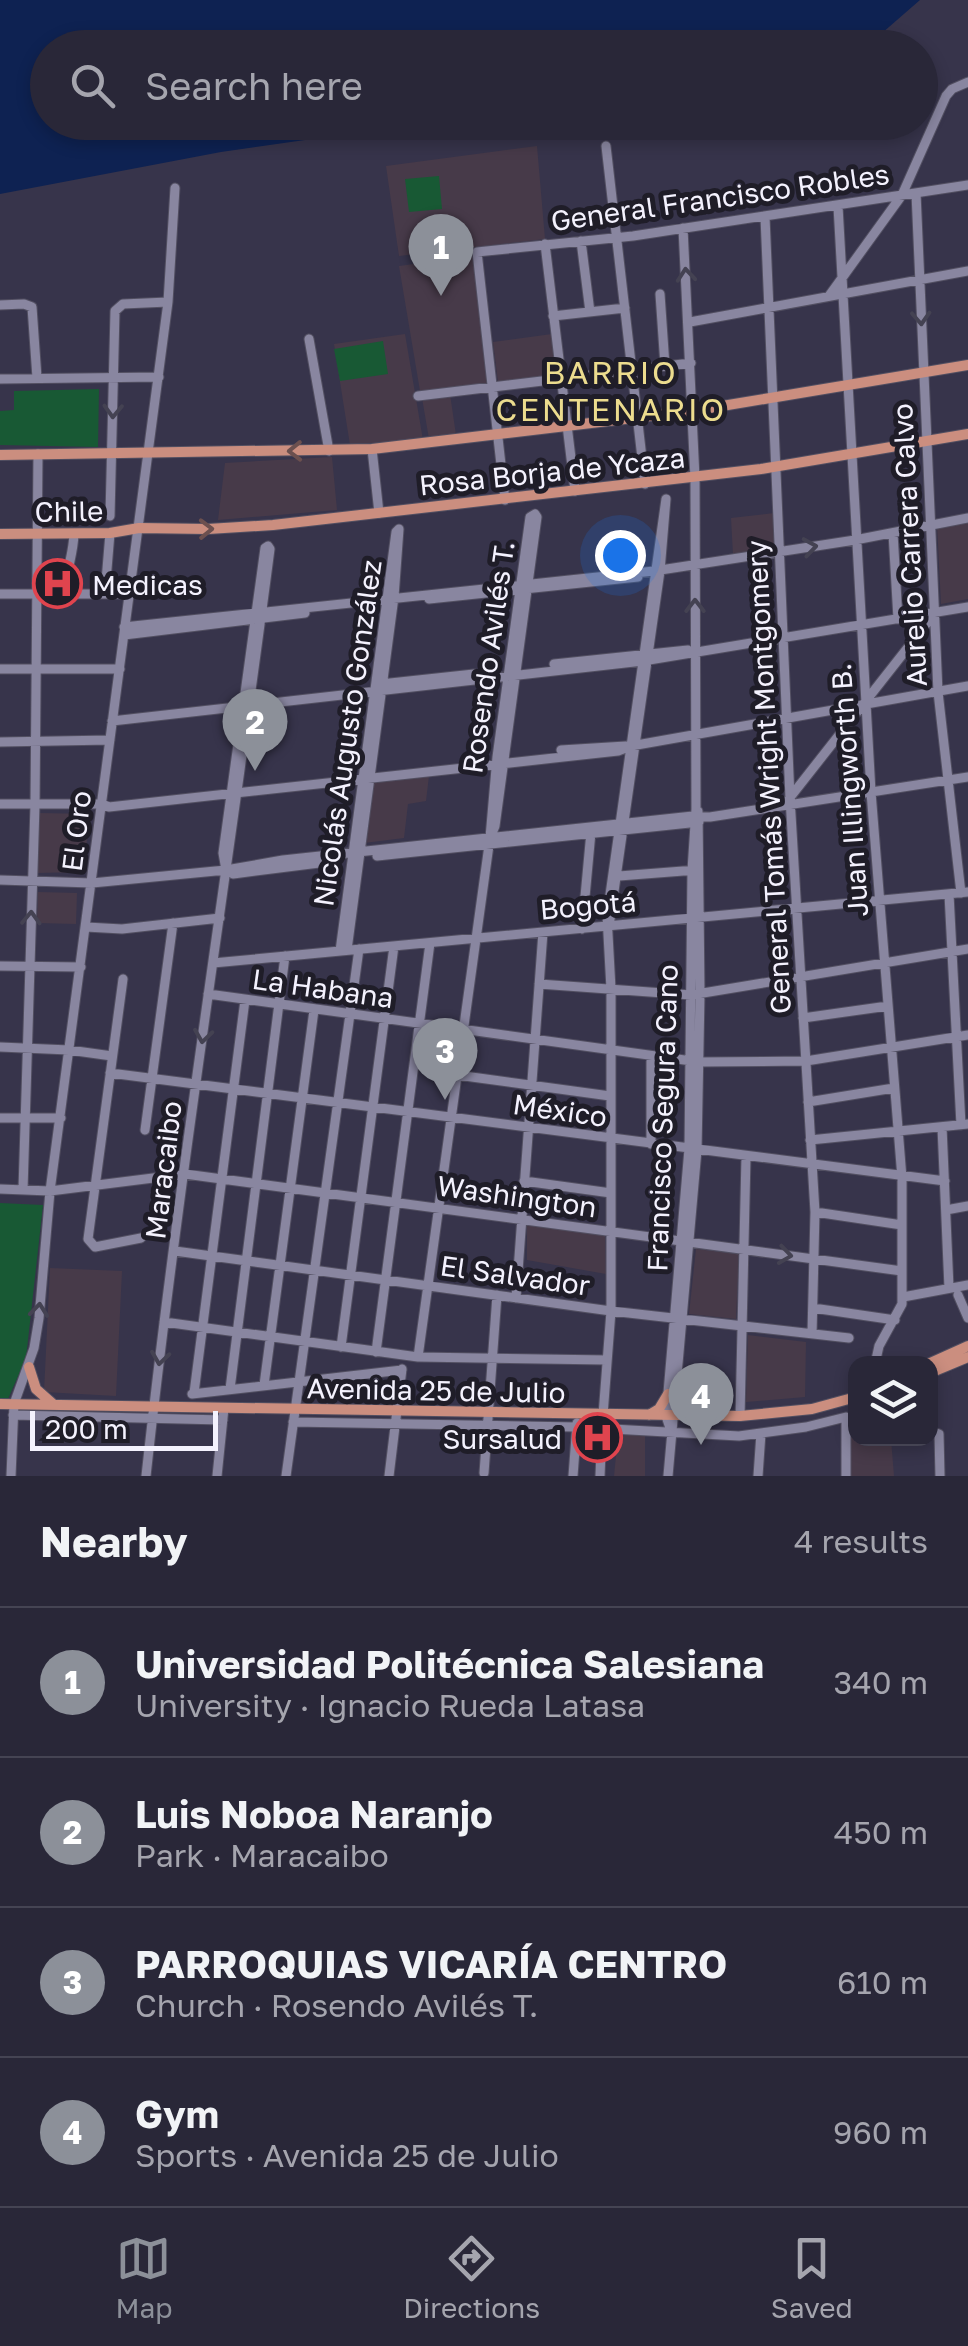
<!DOCTYPE html>
<html lang="en">
<head>
<meta charset="utf-8">
<style>
  body { margin:0; font-family:"Golos Text",sans-serif; background:#353343; color:#f1f3f6 }
  .controls { position:absolute; right:30px; bottom:30px; display:grid; overflow:hidden; border-radius:20px; box-shadow:0 5px 15px #0003 }
  .controls button { width:90px; height:90px; display:grid; place-items:center; padding:0; border:0; border-bottom:2px solid #454453; background:#292738; color:#f1f3f6; font:50px sans-serif }
  .scale { position:absolute; left:30px; bottom:25px; width:188px; box-sizing:border-box; padding-left:10px; border:5px solid #f4f2fe; border-top:0; font-size:28px; line-height:35px; white-space:nowrap; color:#f4f2fe; -webkit-text-stroke:8px #1f1d28; paint-order:stroke }
  .you { position:absolute; left:620px; top:555px; width:35px; height:35px; margin:-25px; border:8px solid #fff; border-radius:50%; background:#1a73e8; box-shadow:0 0 0 15px #1a73e833 }
  .badge { display:grid; place-items:center; width:65px; height:65px; border-radius:50%; background:#8c9099; color:#fff; font-size:32px; font-weight:700 }
  .pin { position:absolute; translate:-50% -82px; filter:drop-shadow(0 2px 5px #0008) }
  .pin::after { content:''; position:absolute; top:52px; width:35px; height:30px; background:inherit; clip-path:polygon(0 0,100% 0,50% 100%) }
  .list { margin:0; padding:0; list-style:none }
  h2 { display:flex; justify-content:space-between; align-items:center; height:130px; margin:0; padding:0 40px; font-size:42px }
  h2 small { font-size:32px; font-weight:400; color:#a5a5ae }
  .list li { display:grid; grid-template-columns:65px 1fr auto; gap:30px; align-items:center; box-sizing:border-box; height:150px; padding:0 40px; border-top:2px solid #454453 }
  .list b { display:block; font-size:38px; white-space:nowrap }
  .list p { margin:0; font-size:32px; white-space:nowrap; color:#a5a5ae }
  .list em { font-size:32px; font-style:normal; color:#a5a5ae }
  .icon { flex:none; width:55px; height:55px; fill:none; stroke:currentColor; stroke-width:2; stroke-linecap:round; stroke-linejoin:round }
  .map { position:relative; flex:none; width:968px; height:1476px; overflow:hidden }
  .search { position:absolute; background:#292738; box-shadow:0 5px 15px #0003; left:30px; right:30px; top:30px; height:110px; display:flex; align-items:center; gap:25px; box-sizing:border-box; padding:0 35px; border-radius:55px; color:#a5a5ae; font-size:38px }
  .sheet { height:730px; background:#292738 }
  nav { display:flex; justify-content:space-around; align-items:center; box-sizing:border-box; height:140px; border-top:2px solid #454453; background:#292738; font-size:28px; color:#a5a5ae }
  nav a { display:grid; justify-items:center; gap:5px }
  nav .on { color:#8c9099 }
  .map>svg:first-child { display:block }
  .education { fill:#473a49 }
  .green { fill:#185934 }
  .water { fill:#0e2252 }
  .lines { fill:none; stroke-linecap:round; stroke-linejoin:round }
  .minor-casing { stroke:#524f61; stroke-width:11 }
  .major-casing { stroke:#524f61; stroke-width:12 }
  .minor { stroke:#8986a0; stroke-width:9 }
  .major { stroke:#cb8e7f; stroke-width:10 }
  .oneway { stroke:#444252 }
  .oneway2 { stroke:#6c504f }
  .labels { text-anchor:middle; dominant-baseline:central; stroke-width:10; stroke-linejoin:round; paint-order:stroke }
  .street-label { font-size:28px; fill:#f4f2fe; stroke:#1f1d28 }
  .poi-label { font-size:28px; fill:#f4f2fe; stroke:#1f1d28; text-anchor:start }
  .quarter-label { font-size:32px; letter-spacing:2.5px; fill:#ecdc8e; stroke:#1f1d28 }
</style>
</head>
<body>
<div class="map">
<svg width="968" height="1476" viewBox="0 0 968 1476">
  <rect width="100%" height="100%" fill="#37344b"/>
  <path class="education" d="M 537,146 L 545,239 L 399,256 L 386,166 Z
    M 474,256 L 489,383 L 420,391 L 399,266 Z
    M 405,334 L 423,440 L 350,445 L 334,344 Z
    M 552,334 L 558,375 L 498,382 L 493,342 Z
    M 450,394 L 456,435 L 429,439 L 422,398 Z
    M 332,457 L 337,510 L 218,520 L 225,463 Z
    M 774,513 L 775,551 L 733,555 L 731,518 Z
    M 968,518 L 968,599 L 941,604 L 937,524 Z
    M 429,776 L 426,801 L 408,804 L 404,838 L 364,843 L 371,782 Z
    M 39,813 L 91,814 L 82,872 L 37,873 Z
    M 38,892 L 77,893 L 76,924 L 37,923 Z
    M 527,1225 L 605,1235 L 606,1274 L 527,1260 Z
    M 696,1249 L 739,1254 L 736,1319 L 689,1314 Z
    M 50,1268 L 122,1271 L 116,1396 L 44,1392 Z
    M 748,1335 L 806,1342 L 805,1397 L 746,1402 Z
    M 855,1419 L 856,1438 L 891,1439 L 894,1476 L 850,1476 L 850,1420 Z
    M 604,1433 L 645,1433 L 645,1476 L 614,1476 L 618,1435 L 607,1434 L 603,1476 Z"/>
  <path class="green" d="M 439,176 L 442,209 L 409,212 L 405,179 Z
    M 383,341 L 388,374 L 340,381 L 334,349 Z
    M 99,389 L 98,447 L 0,445 L 0,411 L 14,410 L 14,391 Z
    M 0,1203 L 43,1205 L 26,1358 L 8,1399 L 0,1399 Z"/>
  <path class="water" d="M 0,0 L 920,0 L 866,47 L 48,48 L 48,122 L 424,123 L 221,152 L 0,194 Z"/>
  <g class="lines">
    <defs>
      <path id="minor" d="M 606,146 L 645,484
        M 916,193 L 938,692 L 961,893
        M 838,206 L 871,792 L 902,1178 L 902,1304 L 879,1346 L 875,1364
        M 765,217 L 790,798 L 815,1212 L 812,1334
        M 581,241 L 590,312
        M 545,244 L 575,491
        M 660,294 L 665,366
        M 829,296 L 902,195 L 946,96 L 952,89 L 968,82
        M 0,305 L 24,304 L 32,307 L 37,378
        M 553,316 L 625,308
        M 690,322 L 968,271
        M 309,339 L 329,451
        M 0,379 L 159,377
        M 418,396 L 691,363
        M 372,449 L 379,513
        M 505,500 L 477,252 L 633,236 L 968,185
        M 110,516 L 115,311 L 123,304 L 168,302
        M 893,533 L 898,619
        M 66,592 C 66,568 73,557 74,534
        M 105,593 L 110,533
        M 0,594 L 129,594
        M 429,599 L 638,577
        M 124,627 L 654,571 L 855,540 L 968,518
        M 124,635 L 305,613
        M 554,664 L 688,650
        M 0,669 L 120,669
        M 381,684 L 474,674
        M 112,721 L 643,661 L 968,607
        M 0,742 L 110,740
        M 561,750 L 626,746
        M 788,800 L 935,613
        M 0,804 L 102,804 L 109,807 L 618,751 L 631,746 L 968,686
        M 377,856 L 699,822
        M 233,874 L 327,862
        M 619,876 L 696,870
        M 0,880 L 92,883 L 226,870 L 283,860 L 693,816 L 710,817 L 968,777
        M 949,894 L 961,1125
        M 86,927 L 122,929 L 220,918
        M 582,929 L 591,832
        M 340,951 L 396,532 L 399,529 L 394,597 L 347,950
        M 213,963 L 968,892
        M 0,966 L 81,967
        M 123,979 L 88,1239 L 95,1247 L 141,1238
        M 539,984 L 691,995 L 968,949
        M 208,994 L 699,1062 L 806,1061 L 968,1035
        M 803,1018 L 888,1006
        M 0,1047 L 69,1050 L 112,1056
        M 651,1056 L 651,1144
        M 110,1073 L 945,1181
        M 457,1075 L 610,1096
        M 808,1102 L 894,1088
        M 0,1118 L 61,1118
        M 942,1127 L 949,1288
        M 145,1130 L 173,923
        M 810,1140 L 968,1124
        M 524,1181 L 611,1193
        M 0,1189 L 50,1191 L 185,1174 L 902,1271
        M 23,1190 L 35,805 L 38,454
        M 946,1210 L 968,1206
        M 815,1212 L 902,1225
        M 175,1251 L 611,1311 L 849,1338
        M 958,1295 L 968,1318
        M 903,1297 L 968,1285
        M 516,1298 L 543,932
        M 813,1308 L 895,1320
        M 164,1322 L 418,1357 L 607,1360
        M 341,1347 L 394,946
        M 376,1352 L 430,943
        M 418,1357 L 490,838 L 497,757 L 530,517 L 535,514 L 537,517 L 495,826 L 490,838
        M 264,1385 L 314,1010
        M 230,1389 L 285,956
        M 194,1393 L 245,1000
        M 192,1394 L 402,1370
        M 13,1415 L 223,1420
        M 603,1415 L 611,1311 L 611,989 L 607,916 L 666,499 L 660,571 L 609,926
        M 740,1416 L 746,1157
        M 293,1422 L 576,1427 L 739,1436 L 806,1427 L 846,1417 L 846,1476
        M 670,1428 L 666,1416 L 689,1149 L 692,870 L 696,809 L 695,478 L 683,228
        M 930,1431 L 939,1434 L 940,1476
        M 484,1473 L 497,1295
        M 11,1476 L 14,1404 L 34,1348 L 39,1318 L 50,1191 L 168,302 L 175,188
        M 146,1476 C 180,1166 230,858 270,549 L 268,546 L 265,548 L 223,853 L 226,870
        M 217,1476 L 224,1408
        M 286,1476 L 359,949
        M 389,1476 L 402,1369
        M 573,1476 L 577,1423
        M 600,1476 L 602,1428
        M 668,1476 L 697,1150 L 700,994 L 698,811
        M 758,1476 L 761,1433"/>
      <path id="major" d="M 0,455 L 372,449 L 692,411 L 968,365
        M 0,534 L 110,533 L 139,528 L 208,529 L 273,525 L 761,469 L 968,434
        M 928,1364 L 968,1346
        M 29,1367 L 36,1389 L 53,1404
        M 930,1373 L 968,1357
        M 676,1389 L 682,1405 L 695,1414
        M 0,1404 L 740,1416 L 812,1409 L 856,1397
        M 649,1415 L 659,1409 L 668,1394"/>
    </defs>
    <use href="#minor" class="minor-casing"/>
    <use href="#major" class="major-casing"/>
    <use href="#minor" class="minor"/>
    <use href="#major" class="major"/>
  </g>
  <defs><path id="oneway-chevron" d="M-2-3.5L2.5 0L-2 3.5" fill="none" stroke-width="1.6" stroke-linecap="round" stroke-linejoin="round" transform="scale(2.5)"/></defs>
  <g class="oneway">
    <use href="#oneway-chevron" transform="translate(686 275) rotate(-95)"/>
    <use href="#oneway-chevron" transform="translate(921 318) rotate(87)"/>
    <use href="#oneway-chevron" transform="translate(113 411) rotate(92)"/>
    <use href="#oneway-chevron" transform="translate(810 547) rotate(-9)"/>
    <use href="#oneway-chevron" transform="translate(695 606) rotate(-90)"/>
    <use href="#oneway-chevron" transform="translate(31 918) rotate(-88)"/>
    <use href="#oneway-chevron" transform="translate(203 1036) rotate(98)"/>
    <use href="#oneway-chevron" transform="translate(785 1255) rotate(8)"/>
    <use href="#oneway-chevron" transform="translate(39 1310) rotate(-84)"/>
    <use href="#oneway-chevron" transform="translate(160 1358) rotate(98)"/>
  </g>
  <g class="oneway2">
    <use href="#oneway-chevron" transform="translate(295 451) rotate(179)"/>
    <use href="#oneway-chevron" transform="translate(206 529) rotate(-1)"/>
  </g>
  <defs>
    <symbol id="hospital-ring" viewBox="-11 -11 22 22"><circle r="9.5" fill="#1f1d28" stroke="#e0444e" stroke-width="1.5"/><path d="M-5-5h3v3.5h4V-5h3V5h-3V1.5h-4V5h-3Z" fill="#e0444e"/></symbol>
  </defs>
  <g fill-rule="evenodd">
    <use href="#hospital-ring" x="30" y="556" width="55" height="55"/>
    <use href="#hospital-ring" x="570" y="1410" width="55" height="55"/>
  </g>
  <g class="labels">
    <g class="street-label">
      <text transform="translate(720 197) rotate(-8)">General Francisco Robles</text>
      <text transform="translate(552 471) rotate(-6)">Rosa Borja de Ycaza</text>
      <text transform="translate(69 511) rotate(-1)">Chile</text>
      <text transform="translate(909 545) rotate(-93)">Aurelio Carrera Calvo</text>
      <text transform="translate(488 657) rotate(-82)">Rosendo Avilés T.</text>
      <text transform="translate(347 733) rotate(-82)">Nicolás Augusto González</text>
      <text transform="translate(768 777) rotate(-93)">General Tomás Wright Montgomery</text>
      <text transform="translate(849 790) rotate(-94)">Juan Illingworth B.</text>
      <text transform="translate(76 831) rotate(-83)">El Oro</text>
      <text transform="translate(588 905) rotate(-5)">Bogotá</text>
      <text transform="translate(323 988) rotate(8)">La Habana</text>
      <text transform="translate(560 1110) rotate(8)">México</text>
      <text transform="translate(662 1118) rotate(-88)">Francisco Segura Cano</text>
      <text transform="translate(163 1170) rotate(-83)">Maracaibo</text>
      <text transform="translate(517 1196) rotate(8)">Washington</text>
      <text transform="translate(515 1275) rotate(8)">El Salvador</text>
      <text transform="translate(436 1390) rotate(1)">Avenida 25 de Julio</text>
    </g>
    <g class="poi-label">
      <text x="92" y="584">Medicas</text>
      <text x="562" y="1438" text-anchor="end">Sursalud</text>
    </g>
    <g class="quarter-label">
      <text x="611" y="372">BARRIO<tspan x="611" dy="37">CENTENARIO</tspan></text>
    </g>
  </g>
</svg>
<div class="controls">
<button><svg class="icon" aria-label="layers" viewBox="0 0 24 24"><path d="M12 4l9 5-9 5-9-5zM3 14l9 5 9-5"/></svg></button>
</div>
<div class="scale">200 m</div>
<div class="you"></div>
<div class="pin badge" style="left:441px;top:296px">1</div>
<div class="pin badge" style="left:255px;top:771px">2</div>
<div class="pin badge" style="left:445px;top:1100px">3</div>
<div class="pin badge" style="left:701px;top:1445px">4</div>
<div class="search"><svg class="icon" aria-label="search" viewBox="0 0 24 24"><circle cx="10" cy="10" r="6"/><path d="M15 15l6 6"/></svg>Search here</div>
</div>
<section class="sheet">
<h2>Nearby<small>4 results</small></h2>
<ul class="list">
<li><span class="badge">1</span><div><b>Universidad Politécnica Salesiana</b><p>University · Ignacio Rueda Latasa</p></div><em>340 m</em></li>
<li><span class="badge">2</span><div><b>Luis Noboa Naranjo</b><p>Park · Maracaibo</p></div><em>450 m</em></li>
<li><span class="badge">3</span><div><b>PARROQUIAS VICARÍA CENTRO</b><p>Church · Rosendo Avilés T.</p></div><em>610 m</em></li>
<li><span class="badge">4</span><div><b>Gym</b><p>Sports · Avenida 25 de Julio</p></div><em>960 m</em></li>
</ul>
</section>
<nav>
<a class="on"><svg class="icon" aria-label="map" viewBox="0 0 24 24"><path d="M3 6l6-2 6 2 6-2v14l-6 2-6-2-6 2zM9 4v14M15 6v14"/></svg>Map</a>
<a><svg class="icon" aria-label="directions" viewBox="0 0 24 24"><path d="M12 3l9 9-9 9-9-9zM9 14v-3h6M13 9l2 2-2 2"/></svg>Directions</a>
<a><svg class="icon" aria-label="saved" viewBox="0 0 24 24"><path d="M7 4h10v16l-5-4-5 4z"/></svg>Saved</a>
</nav>
</body>
</html>
